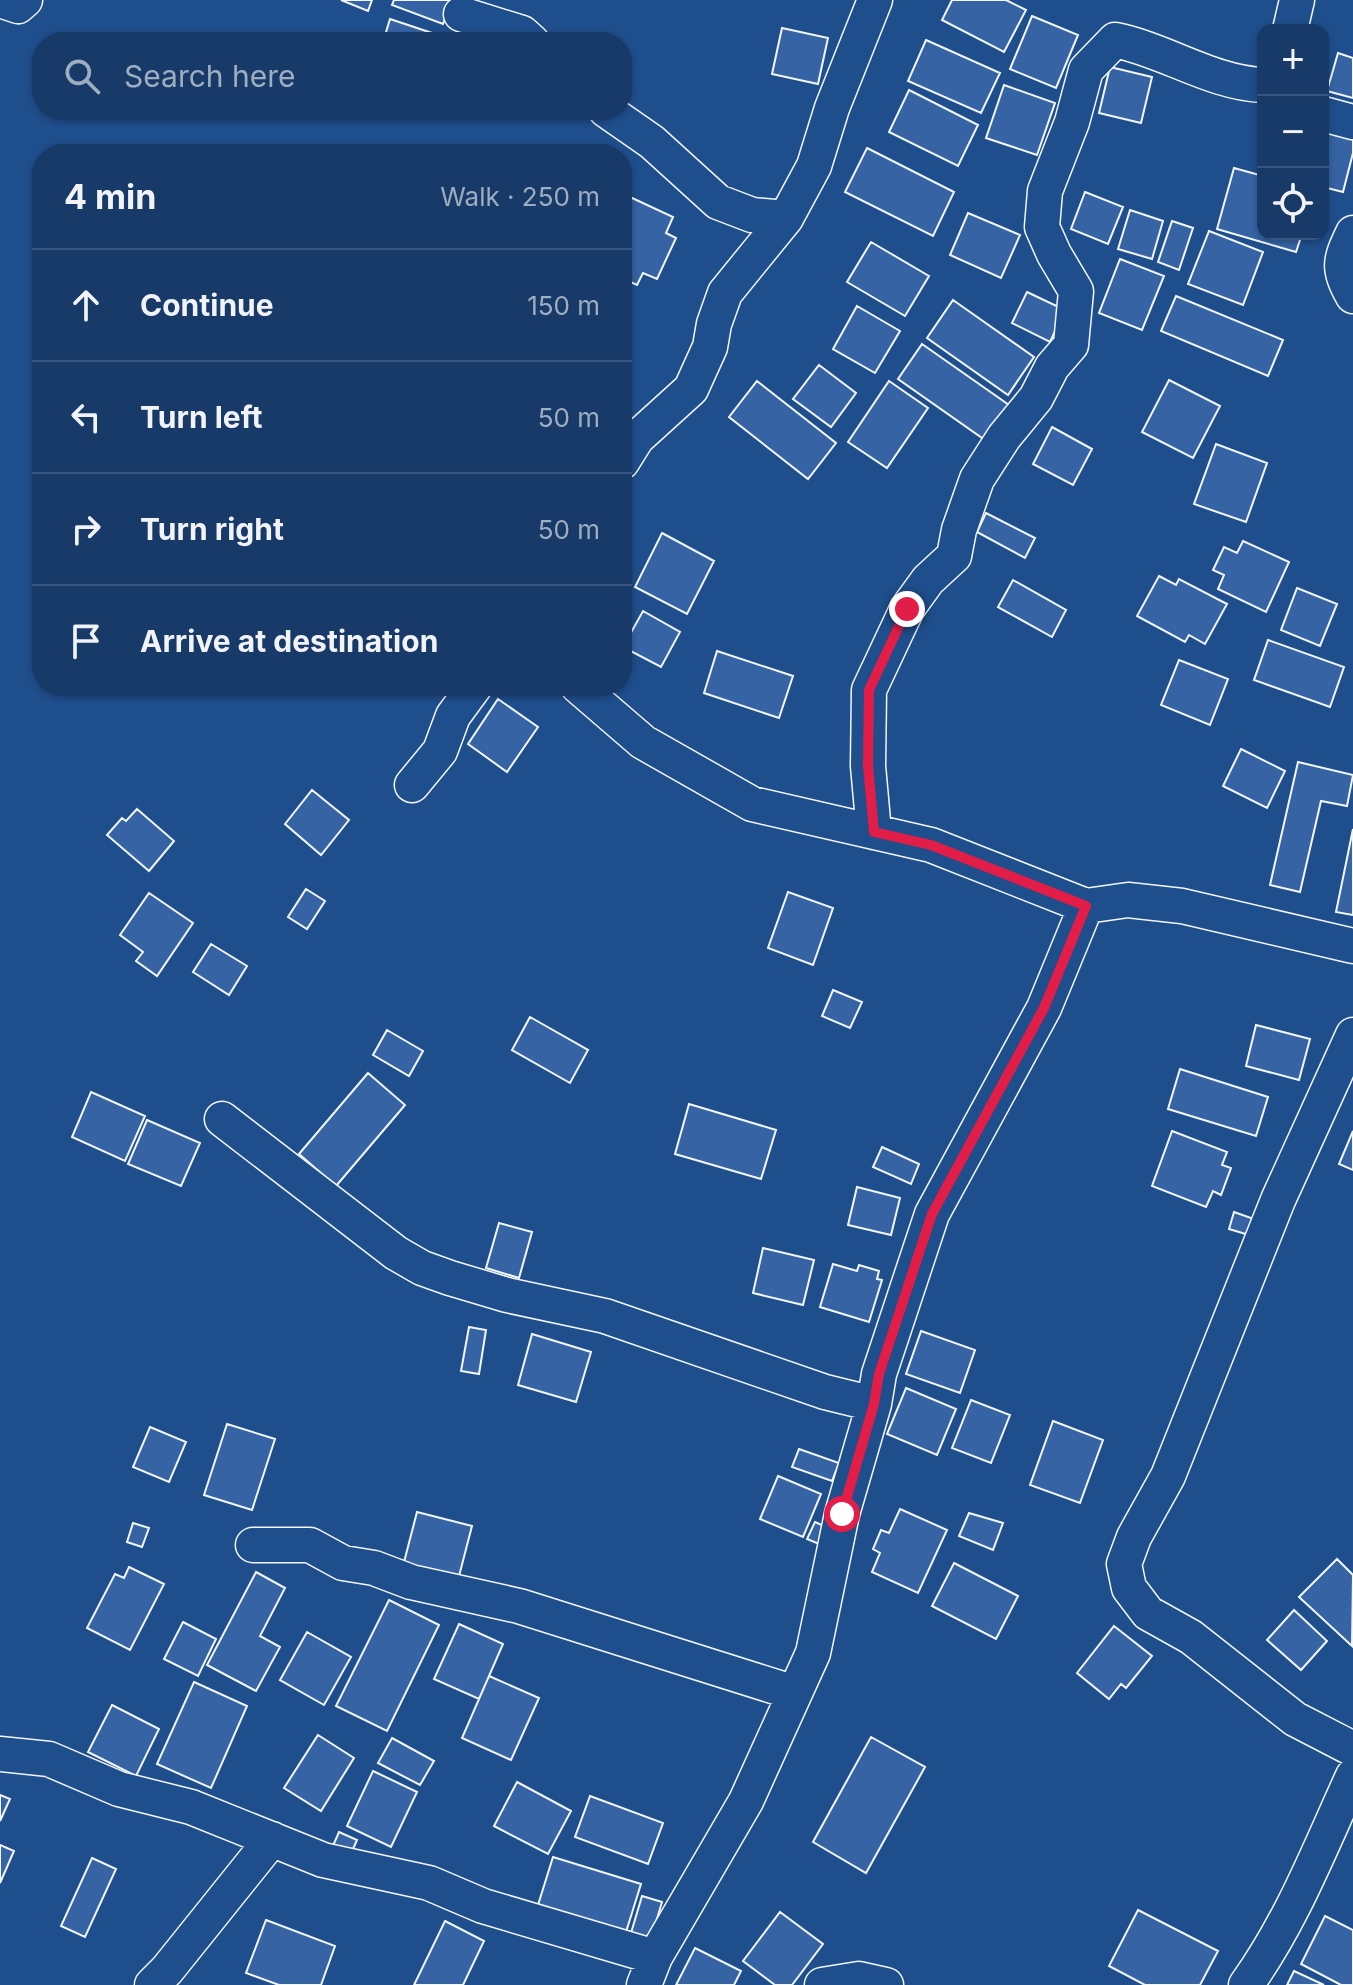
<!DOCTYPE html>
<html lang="en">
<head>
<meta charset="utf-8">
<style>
  body { margin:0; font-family:Inter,sans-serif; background:#20416f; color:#f1f3f6 }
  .controls { position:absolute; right:24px; top:24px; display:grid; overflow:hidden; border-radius:16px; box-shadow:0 2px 6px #0004 }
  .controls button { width:72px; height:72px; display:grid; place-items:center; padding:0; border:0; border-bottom:2px solid #36547d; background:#173a69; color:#f1f3f6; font:40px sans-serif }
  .stop { position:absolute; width:24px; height:24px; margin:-18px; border:6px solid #e11d48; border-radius:50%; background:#fff }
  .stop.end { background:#e11d48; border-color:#fff; box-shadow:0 2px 8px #0008 }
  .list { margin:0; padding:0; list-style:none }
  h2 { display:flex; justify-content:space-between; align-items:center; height:104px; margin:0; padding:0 32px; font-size:34px }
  h2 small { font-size:26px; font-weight:400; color:#9eadc0 }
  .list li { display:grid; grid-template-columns:52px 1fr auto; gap:24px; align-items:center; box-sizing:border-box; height:112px; padding:0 32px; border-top:2px solid #36547d }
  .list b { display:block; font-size:30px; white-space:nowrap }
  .list em { font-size:26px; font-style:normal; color:#9eadc0 }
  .icon { flex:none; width:44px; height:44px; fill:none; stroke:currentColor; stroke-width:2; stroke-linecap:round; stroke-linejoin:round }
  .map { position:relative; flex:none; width:1353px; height:1985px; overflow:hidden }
  .search { position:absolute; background:#173a69; box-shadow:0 2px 6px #0004; left:32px; top:32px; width:600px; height:88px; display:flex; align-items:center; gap:20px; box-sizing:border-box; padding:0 28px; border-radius:32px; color:#9eadc0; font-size:30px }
  .panel { position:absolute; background:#173a69; box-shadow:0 2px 6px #0004; left:32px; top:144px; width:600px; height:552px; border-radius:32px }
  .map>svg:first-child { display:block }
  .building { fill:#3563a3; stroke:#f2f6ff; stroke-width:2 }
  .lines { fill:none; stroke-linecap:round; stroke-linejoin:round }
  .minor-casing { stroke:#f2f6ff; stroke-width:37 }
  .minor { stroke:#1f4e8c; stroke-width:34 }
  .route { stroke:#e11d48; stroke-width:10 }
</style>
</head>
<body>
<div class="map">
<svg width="1353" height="1985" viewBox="0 0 1353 1985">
  <rect width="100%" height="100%" fill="#1f4e8c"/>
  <path class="building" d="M 341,0 L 372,0 L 368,11 Z
    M 394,0 L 452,0 L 443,24 L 392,5 Z
    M 952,0 L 1006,0 L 1026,10 L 1004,52 L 942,20 Z
    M 1032,16 L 1078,35 L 1056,88 L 1010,69 Z
    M 390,19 L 438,35 L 436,42 L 383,42 Z
    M 782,28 L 828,38 L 818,84 L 772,74 Z
    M 926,40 L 1000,73 L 981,113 L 908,81 Z
    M 1338,53 L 1353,58 L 1353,98 L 1327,91 Z
    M 1110,67 L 1152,77 L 1141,123 L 1099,113 Z
    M 1004,85 L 1055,103 L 1037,155 L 986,138 Z
    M 909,90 L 978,125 L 958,166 L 889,132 Z
    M 1323,130 L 1353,139 L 1353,153 L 1343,192 L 1323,187 Z
    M 867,148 L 954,192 L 933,236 L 845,192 Z
    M 1234,168 L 1263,176 L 1263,234 L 1302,234 L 1296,252 L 1217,229 Z
    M 1085,192 L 1123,207 L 1108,244 L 1071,229 Z
    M 630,197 L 673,217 L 666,233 L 676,238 L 657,279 L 643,273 L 637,285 L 622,278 L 622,209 L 624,210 Z
    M 1130,210 L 1163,221 L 1152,259 L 1118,249 Z
    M 968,213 L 1020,235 L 1001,278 L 950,255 Z
    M 1172,221 L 1193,228 L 1179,270 L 1158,262 Z
    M 1209,231 L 1263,252 L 1243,305 L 1188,284 Z
    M 871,242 L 929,276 L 905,316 L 847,282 Z
    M 1120,259 L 1164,276 L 1142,330 L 1099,313 Z
    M 1027,292 L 1065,310 L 1050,342 L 1012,323 Z
    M 1176,296 L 1283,340 L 1268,376 L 1161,331 Z
    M 953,300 L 1034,357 L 1008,395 L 927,338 Z
    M 857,306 L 900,331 L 875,373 L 833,349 Z
    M 922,344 L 1009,405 L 985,440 L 898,379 Z
    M 819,365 L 856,393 L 831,427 L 793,399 Z
    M 1169,380 L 1220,406 L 1193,458 L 1142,432 Z
    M 757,381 L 836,443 L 808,479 L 729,417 Z
    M 889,381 L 928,408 L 887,468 L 848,442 Z
    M 1052,427 L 1092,449 L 1073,485 L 1033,464 Z
    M 1216,444 L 1267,463 L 1246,522 L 1194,504 Z
    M 986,513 L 1035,538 L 1025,558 L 977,532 Z
    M 662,533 L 714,561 L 687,614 L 635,587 Z
    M 1243,541 L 1289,562 L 1266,612 L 1218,589 L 1224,575 L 1213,570 L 1224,547 L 1237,553 Z
    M 1159,576 L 1176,585 L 1179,579 L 1227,604 L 1205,644 L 1189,635 L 1185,642 L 1137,616 Z
    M 1013,580 L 1066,610 L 1052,637 L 998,607 Z
    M 1297,588 L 1337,604 L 1320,646 L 1281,630 Z
    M 643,611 L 680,632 L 661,667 L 623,647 Z
    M 1268,640 L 1344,667 L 1330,707 L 1254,680 Z
    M 717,651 L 793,676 L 779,718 L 704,693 Z
    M 1179,660 L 1228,679 L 1210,725 L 1161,705 Z
    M 498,699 L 538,727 L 507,772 L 468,744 Z
    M 1241,749 L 1285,771 L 1267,808 L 1223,786 Z
    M 1298,762 L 1353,775 L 1347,806 L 1321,801 L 1300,892 L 1270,885 Z
    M 312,790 L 349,820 L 321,855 L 285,824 Z
    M 137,809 L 174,841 L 149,871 L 107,835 L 122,818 L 126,821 Z
    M 1353,829 L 1353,915 L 1336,912 Z
    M 306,889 L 325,901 L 307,929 L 288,917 Z
    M 788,892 L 833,908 L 813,965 L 768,948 Z
    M 149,893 L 193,923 L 157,976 L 136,961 L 143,952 L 120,935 Z
    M 211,944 L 247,966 L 229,995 L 193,972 Z
    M 833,990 L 862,1002 L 850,1028 L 822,1016 Z
    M 530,1017 L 588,1050 L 570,1083 L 512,1050 Z
    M 1256,1025 L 1310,1039 L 1299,1080 L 1246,1066 Z
    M 387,1030 L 423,1051 L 409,1076 L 373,1055 Z
    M 1180,1069 L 1268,1097 L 1256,1136 L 1168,1109 Z
    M 368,1073 L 405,1105 L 336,1186 L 299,1154 Z
    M 91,1092 L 145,1116 L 125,1161 L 72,1137 Z
    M 689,1104 L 776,1130 L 761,1179 L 675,1154 Z
    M 147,1120 L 200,1143 L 181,1186 L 128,1164 Z
    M 1172,1131 L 1227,1152 L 1222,1165 L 1231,1168 L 1221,1195 L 1213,1191 L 1206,1207 L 1152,1186 Z
    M 1353,1131 L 1353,1170 L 1339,1164 Z
    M 882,1147 L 919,1164 L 911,1184 L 873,1167 Z
    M 857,1187 L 900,1198 L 891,1235 L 848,1225 Z
    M 1234,1212 L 1254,1219 L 1249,1235 L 1229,1229 Z
    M 499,1223 L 532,1232 L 519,1278 L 486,1268 Z
    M 763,1248 L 814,1260 L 803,1305 L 753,1293 Z
    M 833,1264 L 857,1271 L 859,1265 L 879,1271 L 877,1279 L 882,1280 L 869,1322 L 820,1307 Z
    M 469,1327 L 486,1330 L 479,1374 L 461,1371 Z
    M 921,1331 L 975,1350 L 960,1393 L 906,1374 Z
    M 532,1334 L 591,1352 L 576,1402 L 518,1385 Z
    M 906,1388 L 956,1409 L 937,1455 L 887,1434 Z
    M 971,1400 L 1010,1415 L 991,1463 L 952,1448 Z
    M 1053,1421 L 1103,1440 L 1080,1503 L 1030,1485 Z
    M 227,1424 L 275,1439 L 252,1510 L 204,1495 Z
    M 150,1427 L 186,1442 L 169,1482 L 133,1467 Z
    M 799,1449 L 839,1463 L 832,1481 L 792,1467 Z
    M 778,1476 L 821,1494 L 803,1537 L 760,1519 Z
    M 900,1509 L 947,1530 L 918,1593 L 872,1572 L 880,1553 L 873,1549 L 881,1530 L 889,1533 Z
    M 417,1512 L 472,1526 L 458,1580 L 403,1566 Z
    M 969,1513 L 1003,1523 L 993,1550 L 959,1536 Z
    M 815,1522 L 826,1527 L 819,1544 L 807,1539 Z
    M 133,1523 L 149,1528 L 142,1547 L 127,1542 Z
    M 1337,1559 L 1353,1575 L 1352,1646 L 1299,1597 Z
    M 954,1563 L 1018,1596 L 996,1639 L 932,1606 Z
    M 129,1567 L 164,1584 L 130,1650 L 87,1628 L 115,1574 L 124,1578 Z
    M 256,1572 L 285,1588 L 260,1636 L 280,1647 L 256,1691 L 207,1665 Z
    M 389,1600 L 439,1625 L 387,1731 L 336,1706 Z
    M 1294,1610 L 1327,1641 L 1301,1670 L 1267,1640 Z
    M 183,1622 L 216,1639 L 198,1676 L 164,1659 Z
    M 459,1624 L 503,1644 L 479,1699 L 434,1679 Z
    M 1114,1626 L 1152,1656 L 1126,1688 L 1121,1684 L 1109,1699 L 1077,1673 Z
    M 307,1632 L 351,1657 L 324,1705 L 280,1680 Z
    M 489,1676 L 539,1698 L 511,1760 L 462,1738 Z
    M 194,1682 L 247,1706 L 211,1788 L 157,1764 Z
    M 112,1705 L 159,1729 L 136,1776 L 88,1752 Z
    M 318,1735 L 354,1758 L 321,1811 L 284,1788 Z
    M 871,1737 L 925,1767 L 866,1873 L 813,1842 Z
    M 392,1738 L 434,1761 L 420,1785 L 378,1763 Z
    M 373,1771 L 417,1792 L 391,1847 L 347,1826 Z
    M 517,1782 L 571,1811 L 548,1854 L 494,1826 Z
    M 0,1795 L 10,1799 L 0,1821 Z
    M 590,1796 L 663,1823 L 648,1864 L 575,1837 Z
    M 339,1832 L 357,1840 L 350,1856 L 332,1848 Z
    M 0,1845 L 14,1851 L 0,1883 Z
    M 553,1857 L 641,1884 L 626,1932 L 538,1905 Z
    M 92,1858 L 116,1869 L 85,1937 L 61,1926 Z
    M 642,1896 L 662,1902 L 651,1939 L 631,1933 Z
    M 1138,1910 L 1218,1951 L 1200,1985 L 1145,1985 L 1109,1966 Z
    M 780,1912 L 823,1944 L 792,1985 L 775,1985 L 743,1961 Z
    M 1325,1916 L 1353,1930 L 1353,1985 L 1341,1985 L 1301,1964 Z
    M 266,1920 L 335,1946 L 321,1985 L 279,1985 L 246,1973 Z
    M 445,1921 L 484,1941 L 463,1985 L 414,1985 Z
    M 695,1948 L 741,1971 L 734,1985 L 676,1985 Z
    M 1294,1971 L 1324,1985 L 1287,1985 Z"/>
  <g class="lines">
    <defs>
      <path id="minor" d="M 0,0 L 18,6 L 25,0
        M 461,14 L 522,33 L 532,42
        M 1290,30 L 1297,0
        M 606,110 L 652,142 L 718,202 L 752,215 L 786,218
        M 1323,114 L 1353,122
        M 1353,233 C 1340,260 1337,269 1353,296
        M 622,462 L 637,438 L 691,389 L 710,347 L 714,324 L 725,293 L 786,218 L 814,166 L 832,108 L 875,0
        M 578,686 L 643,742 L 752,804 L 931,845 L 1086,906 L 1128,900 L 1182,906 L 1353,946
        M 412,785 L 440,751 L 453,716 L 475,686
        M 874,832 L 868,766 L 869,690 L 907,609 L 928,580 L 954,556 L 959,530 L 977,479 L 1004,437 L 1036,398 L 1052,367 L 1071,345 L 1076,291 L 1054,254 L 1042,227 L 1045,191 L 1072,122 L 1086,70 L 1115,40 C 1165,50 1212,83 1263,85
        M 1353,1035 L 1278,1200 L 1168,1476 L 1134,1537 L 1124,1564 L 1129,1588 L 1148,1613 L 1191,1637 L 1295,1719 L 1353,1749
        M 222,1119 L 396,1253 L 422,1268 L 450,1278 L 507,1295 L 605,1316 L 825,1392 L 874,1404
        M 253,1545 L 310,1545 L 343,1563 L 374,1568 L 411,1582 L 519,1606 L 795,1693
        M 0,1754 L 49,1759 L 119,1789 L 191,1807 L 323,1860 L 429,1883 L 483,1906 L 655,1957
        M 152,1985 L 167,1970 L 272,1839
        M 644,1985 L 655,1957 L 746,1801 L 813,1653 L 842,1514 L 874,1404 L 879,1374 L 932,1214 L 1044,1008 L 1086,906
        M 822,1985 L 859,1979 L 886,1985
        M 1246,1985 C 1292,1921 1320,1848 1353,1776"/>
    </defs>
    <use href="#minor" class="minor-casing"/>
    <use href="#minor" class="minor"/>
  </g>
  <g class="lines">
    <path class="route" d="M 842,1514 L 874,1404 L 879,1374 L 932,1214 L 1044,1008 L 1086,906 L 931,845 L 874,832 L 868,766 L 869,690 L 907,609"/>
  </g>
</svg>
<div class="controls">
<button>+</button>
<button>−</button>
<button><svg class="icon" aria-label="locate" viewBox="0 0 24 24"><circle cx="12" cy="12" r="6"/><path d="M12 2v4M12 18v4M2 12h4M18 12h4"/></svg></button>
</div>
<div class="stop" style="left:842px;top:1514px"></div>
<div class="stop end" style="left:907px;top:609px"></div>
<div class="search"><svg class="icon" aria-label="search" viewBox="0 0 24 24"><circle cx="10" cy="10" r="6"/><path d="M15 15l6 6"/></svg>Search here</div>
<section class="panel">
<h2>4 min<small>Walk · 250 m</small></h2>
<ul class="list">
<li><svg class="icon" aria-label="ahead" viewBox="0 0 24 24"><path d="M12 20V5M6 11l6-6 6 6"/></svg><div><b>Continue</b></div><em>150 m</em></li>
<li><svg class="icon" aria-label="left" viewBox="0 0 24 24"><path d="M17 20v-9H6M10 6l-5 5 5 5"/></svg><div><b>Turn left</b></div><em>50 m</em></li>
<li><svg class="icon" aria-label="right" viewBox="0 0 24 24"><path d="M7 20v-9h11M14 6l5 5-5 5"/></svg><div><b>Turn right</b></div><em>50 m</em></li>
<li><svg class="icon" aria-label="arrive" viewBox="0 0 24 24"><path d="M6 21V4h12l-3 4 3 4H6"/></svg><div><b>Arrive at destination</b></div></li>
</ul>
</section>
</div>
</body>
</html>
